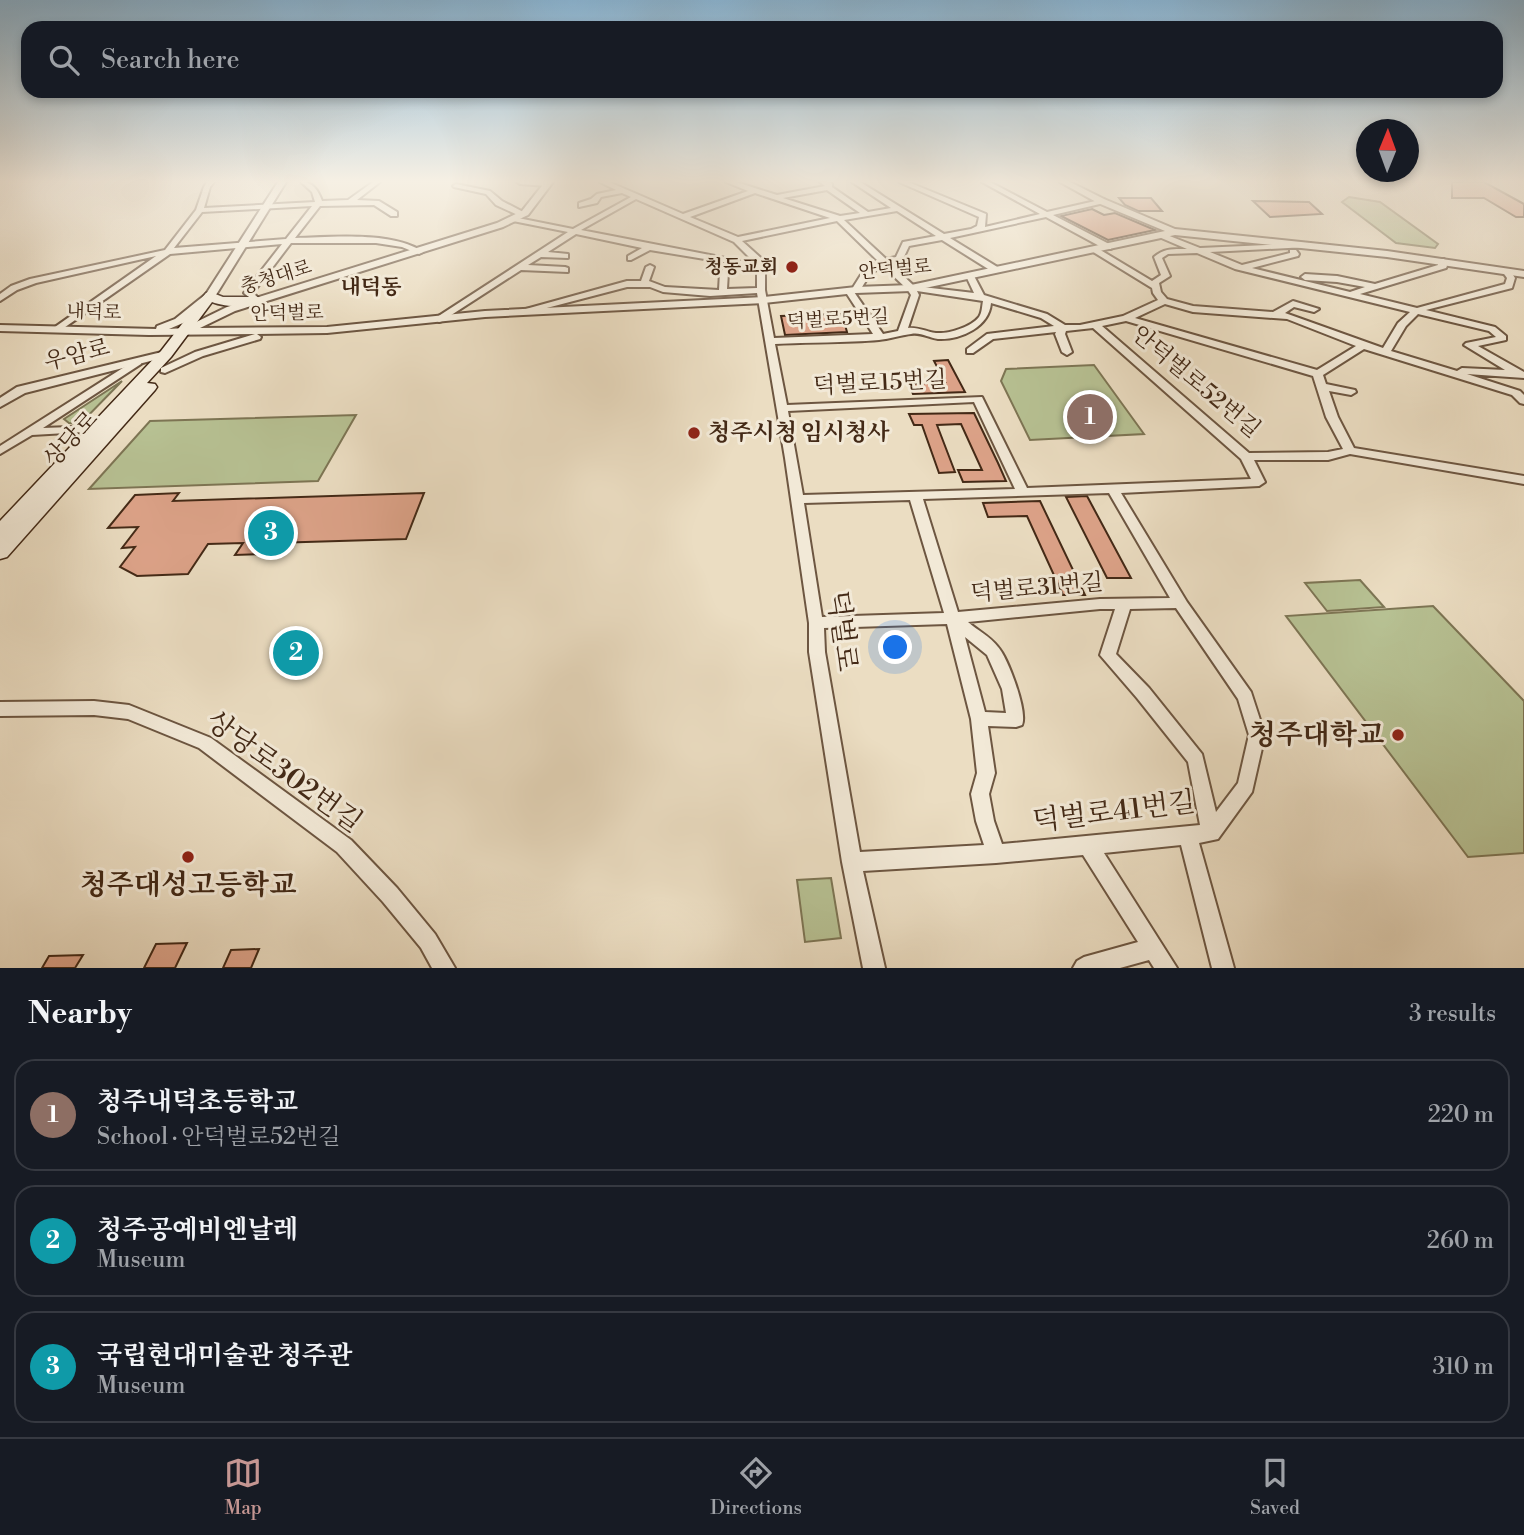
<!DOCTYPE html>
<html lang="en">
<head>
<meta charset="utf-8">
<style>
  body { margin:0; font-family:"Libre Bodoni","Noto Serif KR",serif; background:#20242c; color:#f1f3f6 }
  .compass { position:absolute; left:1356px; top:119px; width:63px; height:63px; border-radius:50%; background:#171b24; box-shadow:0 4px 10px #0003; rotate:1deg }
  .you { position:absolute; left:896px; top:648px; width:24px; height:24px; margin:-18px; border:5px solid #fff; border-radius:50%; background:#1a73e8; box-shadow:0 0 0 10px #1a73e833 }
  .badge { display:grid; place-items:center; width:46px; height:46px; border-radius:50%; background:#c59692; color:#fff; font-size:23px; font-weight:700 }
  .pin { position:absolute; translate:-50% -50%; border:4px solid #fff; box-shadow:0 2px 7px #0006 }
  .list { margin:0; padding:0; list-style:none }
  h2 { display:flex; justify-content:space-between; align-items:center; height:91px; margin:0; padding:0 28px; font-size:30px }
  h2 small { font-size:23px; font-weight:400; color:#9ea1a6 }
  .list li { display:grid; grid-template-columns:46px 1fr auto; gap:21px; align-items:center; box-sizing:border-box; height:112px; margin:0 14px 14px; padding:0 14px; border:2px solid #363941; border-radius:21px }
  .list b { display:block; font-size:26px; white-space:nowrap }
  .list p { margin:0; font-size:23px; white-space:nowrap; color:#9ea1a6 }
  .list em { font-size:23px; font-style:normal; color:#9ea1a6 }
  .icon { flex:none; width:38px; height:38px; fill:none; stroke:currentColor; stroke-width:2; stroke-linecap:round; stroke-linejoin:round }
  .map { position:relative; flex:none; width:1524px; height:968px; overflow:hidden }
  .search { position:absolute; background:#171b24; box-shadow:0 4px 10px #0003; left:21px; right:21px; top:21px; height:77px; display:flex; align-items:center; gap:18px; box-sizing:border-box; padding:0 24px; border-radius:21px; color:#9ea1a6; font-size:26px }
  .sheet { height:469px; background:#171b24 }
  nav { display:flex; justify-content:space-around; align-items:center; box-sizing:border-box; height:98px; border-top:2px solid #363941; background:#171b24; font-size:19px; color:#9ea1a6 }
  nav a { display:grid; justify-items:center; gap:4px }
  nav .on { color:#c59692 }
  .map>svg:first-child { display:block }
  .green { fill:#b7c193; stroke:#7d7554; stroke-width:2 }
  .building { fill:#dda389; stroke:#432916; stroke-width:2 }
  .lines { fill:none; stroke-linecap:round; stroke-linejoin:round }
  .minor-casing { stroke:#6d5641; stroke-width:4 }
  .tertiary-casing { stroke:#6d5641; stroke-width:4 }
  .secondary-casing { stroke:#432916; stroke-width:3 }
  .minor { fill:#f2e9d7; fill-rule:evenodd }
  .tertiary { fill:#f2e9d7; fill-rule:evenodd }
  .secondary { fill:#f2e9d7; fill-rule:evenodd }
  .poi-dot { fill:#8f2418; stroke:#f2e9d7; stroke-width:2.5 }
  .labels { text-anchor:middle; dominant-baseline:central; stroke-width:6; stroke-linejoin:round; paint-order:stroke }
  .far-poi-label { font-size:19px; font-weight:bold; fill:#432916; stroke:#f2e9d7; text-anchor:end }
  .far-street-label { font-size:19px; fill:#432916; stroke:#f2e9d7 }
  .far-quarter-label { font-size:21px; font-weight:bold; fill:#432916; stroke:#f2e9d7 }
  .street-label { font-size:23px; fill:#432916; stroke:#f2e9d7 }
  .poi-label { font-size:23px; font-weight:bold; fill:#432916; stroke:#f2e9d7; text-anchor:start }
  .near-street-label { font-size:28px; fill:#432916; stroke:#f2e9d7 }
  .near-poi-label { font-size:28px; font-weight:bold; fill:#432916; stroke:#f2e9d7; text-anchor:end }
</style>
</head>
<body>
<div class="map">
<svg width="1524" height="968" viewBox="0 0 1524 968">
  <rect width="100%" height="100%" fill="#ebddc2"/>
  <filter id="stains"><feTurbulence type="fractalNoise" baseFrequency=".00286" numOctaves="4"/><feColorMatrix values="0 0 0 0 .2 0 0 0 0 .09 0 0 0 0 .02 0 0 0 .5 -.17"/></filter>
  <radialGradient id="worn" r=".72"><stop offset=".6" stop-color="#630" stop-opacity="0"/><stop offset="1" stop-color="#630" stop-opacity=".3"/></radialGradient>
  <path class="green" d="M 1349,197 L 1380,202 L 1438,244 L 1435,248 L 1396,243 L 1342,202 Z
    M 1094,365 L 1144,434 L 1030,440 L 1001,381 L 1006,369 Z
    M 122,381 L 80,424 L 69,423 L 64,419 Z
    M 356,415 L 318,481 L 89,489 L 150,421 Z
    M 1360,580 L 1384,607 L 1327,611 L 1305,583 Z
    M 1433,606 L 1524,701 L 1524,853 L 1468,857 L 1286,616 Z
    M 831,878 L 841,938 L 805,942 L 797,880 Z"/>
  <path class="building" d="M 1452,182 L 1484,182 L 1524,204 L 1524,217 L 1516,217 L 1484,198 L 1452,198 Z
    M 1119,198 L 1151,198 L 1162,211 L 1138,211 L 1125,205 Z
    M 1253,201 L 1309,202 L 1322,214 L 1270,217 Z
    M 1092,209 L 1104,215 L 1115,213 L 1155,230 L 1108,240 L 1061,216 Z
    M 842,314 L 847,332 L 785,335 L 781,316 Z
    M 948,360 L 965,392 L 913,394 L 909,384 L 945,382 L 934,361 Z
    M 974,413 L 998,463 L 1006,481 L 963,482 L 958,470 L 982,470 L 961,424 L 937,425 L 955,472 L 939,473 L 922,425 L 914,425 L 909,414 Z
    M 179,493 L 173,501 L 424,493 L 406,539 L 272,543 L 266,554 L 235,555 L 243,543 L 208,544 L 188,574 L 137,576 L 120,567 L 135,547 L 122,548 L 138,527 L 108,528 L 135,495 Z
    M 1087,496 L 1131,578 L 1107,578 L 1066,497 Z
    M 1040,501 L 1085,595 L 1063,595 L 1027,516 L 988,517 L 983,503 Z
    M 187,943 L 175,968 L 144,968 L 156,944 Z
    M 259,949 L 251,968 L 223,968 L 231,950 Z
    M 83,955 L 75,968 L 42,968 L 49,956 Z"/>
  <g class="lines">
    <defs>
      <path id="minor" d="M 207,182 L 214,182 L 210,187 L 204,208 L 315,202 L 312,192 L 301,182 C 313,182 318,190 322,201 L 348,200 L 373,182 L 380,182 L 357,200 L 379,201 L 397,212 L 397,216 L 391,216 L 374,205 L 320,206 L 295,238 C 330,237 394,231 423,252 L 419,254 L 402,247 L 376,243 L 291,243 L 253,293 L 262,301 L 258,304 L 244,293 L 282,244 L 170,254 L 58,332 L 53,329 L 55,327 L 156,256 L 36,283 L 17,290 L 0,301 L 0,294 L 11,286 L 30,279 L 165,250 L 196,210 L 204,187 ZM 312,206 L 286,239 L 174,248 L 202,212 Z
        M 517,182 L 547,182 L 550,184 L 547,186 L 520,184 Z
        M 600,182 L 609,182 L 683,214 L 748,191 L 726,182 L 736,182 L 777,195 L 825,186 L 820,182 L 830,182 L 832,184 L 832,187 L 868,212 L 891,208 L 852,182 L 860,182 L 944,234 L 971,229 L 977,226 L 979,217 L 899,182 L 908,182 L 986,214 L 985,227 L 1040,214 L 982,182 L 990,182 L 1047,212 L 1104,199 L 1104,203 L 1053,215 L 1111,245 L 1111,249 L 1105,249 L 1046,217 L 950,238 L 999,268 L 999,272 L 993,272 L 942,240 L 909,246 L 902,261 L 890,263 L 914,286 L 974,293 L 966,276 L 973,274 L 984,295 L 1047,314 L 1065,325 L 1080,325 L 1123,316 L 1158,300 L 1153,293 L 1152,288 L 1090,250 L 1097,248 L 1152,281 L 1161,275 L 1154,257 C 1164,248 1174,249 1187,249 L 1159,237 L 1158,235 L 1162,233 L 1200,248 L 1310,243 L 1310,247 L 1307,247 L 1210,252 L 1242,265 L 1290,253 L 1290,250 L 1296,250 L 1299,254 L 1298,256 L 1252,268 L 1350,292 L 1365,287 L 1337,282 L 1305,280 L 1301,277 L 1305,274 L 1337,276 L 1375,284 L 1438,265 L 1438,259 L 1444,259 L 1447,266 L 1446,268 L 1360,294 L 1417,308 L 1505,284 L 1507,278 L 1502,271 L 1509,269 L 1515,278 L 1512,288 L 1426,310 L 1495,327 L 1506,336 L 1506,340 L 1478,346 L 1524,372 L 1524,378 L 1467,374 L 1520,391 L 1524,395 L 1524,404 L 1520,403 L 1512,395 L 1364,349 L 1323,375 L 1326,384 L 1355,390 L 1356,392 L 1351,395 L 1329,391 L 1338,417 L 1354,448 L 1524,476 L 1524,484 L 1350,454 L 1328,460 L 1254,460 L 1265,482 L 1259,486 L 1121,493 L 1187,602 L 1251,692 L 1265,735 L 1252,792 L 1218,839 L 1199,843 L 1234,968 L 1212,968 L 1181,845 L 1104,853 L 1177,968 L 1154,968 L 1149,960 L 1120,968 L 1073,968 L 1077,961 L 1084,957 L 1138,942 L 1083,855 L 996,863 L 863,871 L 885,968 L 863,968 L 842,862 L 809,652 L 809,623 L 785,458 L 757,293 L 710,296 L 663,292 L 650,287 L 627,287 L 520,315 L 515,312 L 627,281 L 641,281 L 646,267 L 650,265 L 654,267 L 649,281 L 665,287 L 719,290 L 720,272 L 724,269 L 728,272 L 727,289 L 757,288 L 757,265 L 755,264 L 741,265 L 650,250 L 631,260 L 628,260 L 628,256 L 642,248 L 576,234 L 548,252 L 568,254 L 568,258 L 541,257 L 528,265 L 565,267 L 568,268 L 568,272 L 521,270 L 442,321 L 439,322 L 434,319 L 568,232 L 513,221 L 513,217 L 573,229 L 631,197 L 622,193 L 601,197 L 597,203 L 579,207 L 579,203 L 591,199 L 597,194 L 616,190 ZM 827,190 L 860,213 L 840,216 L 783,198 ZM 755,193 L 830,218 L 738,237 L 690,217 ZM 636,199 L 734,242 L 751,259 L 741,261 L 581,230 ZM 897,211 L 936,236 L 903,242 L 896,257 L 886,259 L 844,220 ZM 837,221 L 879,262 L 864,270 L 852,289 L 845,291 L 873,334 L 774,338 L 765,290 L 765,265 L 762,259 L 742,241 ZM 1197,253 L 1235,269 L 1410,312 L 1398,323 L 1383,348 L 1285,313 L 1294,307 L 1314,312 L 1319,309 L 1293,301 L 1273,312 L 1193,306 L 1167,299 L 1161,292 L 1159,283 L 1170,276 L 1162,258 L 1168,254 ZM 883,266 L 907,289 L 911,295 L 898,331 L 883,334 L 854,292 L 859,292 L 870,274 ZM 917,291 L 983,301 C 982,306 982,313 979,317 C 971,327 949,334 936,333 C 926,332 919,327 908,328 L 919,295 ZM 991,303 L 1041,318 L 1054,326 L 987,334 L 967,349 L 967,353 L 973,353 L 993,339 L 1056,332 L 1055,334 L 1062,352 L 1067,355 L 1072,352 L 1065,334 L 1066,331 L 1093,328 L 1241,459 L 1251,479 L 1027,488 L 982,397 L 787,405 L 775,344 C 810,342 845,343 879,340 C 890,339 901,335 911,334 C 921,332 929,338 938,339 C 961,340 989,327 991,303 ZM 1165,304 L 1193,312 L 1287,319 L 1356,346 L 1317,370 L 1135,318 ZM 1418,314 L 1489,331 L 1496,337 L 1466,343 L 1464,345 L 1505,370 L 1462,368 L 1457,371 L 1391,351 L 1406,326 ZM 1126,321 L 1313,376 L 1326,417 L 1343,449 L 1328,452 L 1249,453 L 1102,326 ZM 974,402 L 1015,489 L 803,495 L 788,411 ZM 1109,493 L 1170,598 L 1100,599 L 958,612 L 923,499 ZM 910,500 L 944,613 L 822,617 L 804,503 ZM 1176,608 L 1238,699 L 1249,735 L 1238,783 L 1216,812 L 1202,754 L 1149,688 L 1116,654 L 1130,609 ZM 1100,609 L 1115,609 L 1100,655 L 1137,698 L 1188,762 L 1200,825 L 1002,844 L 994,821 L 989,794 L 995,773 L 988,726 L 1016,727 L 1022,725 C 1028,712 1008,658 998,647 C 991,637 977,630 968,622 ZM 947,624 L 971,719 L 977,773 L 971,794 L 976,821 L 984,845 L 860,852 L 825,652 L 824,628 ZM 965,637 L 987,655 L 1002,689 L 1006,713 L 985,712 Z
        M 456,184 L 490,191 L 502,201 L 527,214 L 520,216 L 496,205 L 486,194 L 454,187 L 453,186 Z
        M 137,359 L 141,360 L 141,364 L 43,428 L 97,426 L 101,427 L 103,429 L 101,431 L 32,435 L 0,454 L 0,446 Z
        M 94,701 L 129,705 L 211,738 L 351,840 L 397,888 L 435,934 L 455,968 L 432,968 L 421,948 L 383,902 L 337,852 L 199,748 L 128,719 L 94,715 L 0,716 L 0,702 Z"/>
      <path id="tertiary" d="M 278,182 L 286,182 L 214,298 L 183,323 L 169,329 L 184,328 L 227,307 L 497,223 L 522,211 L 545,182 L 553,182 L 528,215 L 503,227 L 235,311 L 200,328 L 327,327 L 485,311 L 764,297 L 856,287 L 911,285 L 1165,231 L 1098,203 L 1060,182 L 1070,182 L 1104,199 L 1175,229 L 1387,251 L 1524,271 L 1524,277 L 1387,257 L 1175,235 L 911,291 L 856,293 L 764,303 L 485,317 L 327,333 L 257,334 L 261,337 L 260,339 L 203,356 L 165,373 L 161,372 L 161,368 L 195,352 L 255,334 L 149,335 L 0,331 L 0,325 L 156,329 L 157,326 L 175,319 L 206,294 Z
        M 166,351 L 170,352 L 170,356 L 25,393 L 0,407 L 0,398 L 17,387 Z"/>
      <path id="secondary" d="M 210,292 L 223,297 L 258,297 L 264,301 C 254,309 225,307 212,302 L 171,357 L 147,383 L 155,384 L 157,387 L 155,390 L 7,557 L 0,559 L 0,521 L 161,351 L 206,293 Z"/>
    </defs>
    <use href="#minor" class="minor-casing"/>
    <use href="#tertiary" class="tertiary-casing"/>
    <use href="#secondary" class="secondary-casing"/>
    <use href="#minor" class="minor"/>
    <use href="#tertiary" class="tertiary"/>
    <use href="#secondary" class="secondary"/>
  </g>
  <linearGradient id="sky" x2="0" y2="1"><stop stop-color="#89b6d6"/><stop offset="0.57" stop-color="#f6f0e4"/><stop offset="1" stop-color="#f6f0e4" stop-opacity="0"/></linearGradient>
  <rect width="1524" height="318" fill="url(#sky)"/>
  <g class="poi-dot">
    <circle cx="792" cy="267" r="7"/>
    <circle cx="694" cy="433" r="7"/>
    <circle cx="1398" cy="735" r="7"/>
    <circle cx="188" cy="857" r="7"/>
  </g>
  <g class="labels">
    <g class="far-poi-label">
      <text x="778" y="267">청동교회</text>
    </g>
    <g class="far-street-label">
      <text transform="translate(895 269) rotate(-5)">안덕벌로</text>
      <text transform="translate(276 277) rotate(-17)">충청대로</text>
      <text transform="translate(94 312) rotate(2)">내덕로</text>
      <text transform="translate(287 313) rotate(-1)">안덕벌로</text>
      <text transform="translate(838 319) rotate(-3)">덕벌로5번길</text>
    </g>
    <g class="far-quarter-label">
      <text x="371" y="288">내덕동</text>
    </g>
    <g class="street-label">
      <text transform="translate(77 355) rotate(-14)">우암로</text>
      <text transform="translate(1196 382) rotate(40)">안덕벌로52번길</text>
      <text transform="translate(880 383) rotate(-3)">덕벌로15번길</text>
      <text transform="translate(71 439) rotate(-47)">상당로</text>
      <text transform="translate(1037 588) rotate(-5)">덕벌로31번길</text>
    </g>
    <g class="poi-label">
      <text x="708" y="433">청주시청 임시청사</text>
    </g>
    <g class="near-street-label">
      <text transform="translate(842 631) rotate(83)">덕벌로</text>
      <text transform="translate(284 772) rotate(36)">상당로302번길</text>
      <text transform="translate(1114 812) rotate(-7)">덕벌로41번길</text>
    </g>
    <g class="near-poi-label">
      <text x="1384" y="735">청주대학교</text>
      <text x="188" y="885" text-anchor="middle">청주대성고등학교</text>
    </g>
  </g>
  <rect width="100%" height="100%" filter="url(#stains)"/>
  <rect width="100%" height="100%" fill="url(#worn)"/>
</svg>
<svg class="compass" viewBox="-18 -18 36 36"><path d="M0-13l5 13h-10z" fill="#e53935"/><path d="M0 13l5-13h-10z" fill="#9ea1a6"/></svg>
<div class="you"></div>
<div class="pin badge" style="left:1090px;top:417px;background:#8d6e63">1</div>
<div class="pin badge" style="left:296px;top:653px;background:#0f9aa8">2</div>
<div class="pin badge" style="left:271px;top:533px;background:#0f9aa8">3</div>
<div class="search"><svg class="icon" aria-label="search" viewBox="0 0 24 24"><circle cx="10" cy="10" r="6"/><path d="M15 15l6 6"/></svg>Search here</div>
</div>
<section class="sheet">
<h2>Nearby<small>3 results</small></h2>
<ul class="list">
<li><span class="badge" style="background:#8d6e63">1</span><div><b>청주내덕초등학교</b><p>School · 안덕벌로52번길</p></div><em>220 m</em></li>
<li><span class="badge" style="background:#0f9aa8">2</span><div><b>청주공예비엔날레</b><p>Museum</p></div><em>260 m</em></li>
<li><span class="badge" style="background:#0f9aa8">3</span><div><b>국립현대미술관 청주관</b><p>Museum</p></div><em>310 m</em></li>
</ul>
</section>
<nav>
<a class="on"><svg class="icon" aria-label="map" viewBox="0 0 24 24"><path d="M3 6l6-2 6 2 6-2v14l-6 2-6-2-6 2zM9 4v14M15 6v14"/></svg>Map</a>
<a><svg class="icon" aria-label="directions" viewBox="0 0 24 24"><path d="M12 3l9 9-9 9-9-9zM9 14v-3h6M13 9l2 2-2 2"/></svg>Directions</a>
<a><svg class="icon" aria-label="saved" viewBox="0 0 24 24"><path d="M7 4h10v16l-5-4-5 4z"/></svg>Saved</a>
</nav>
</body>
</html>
